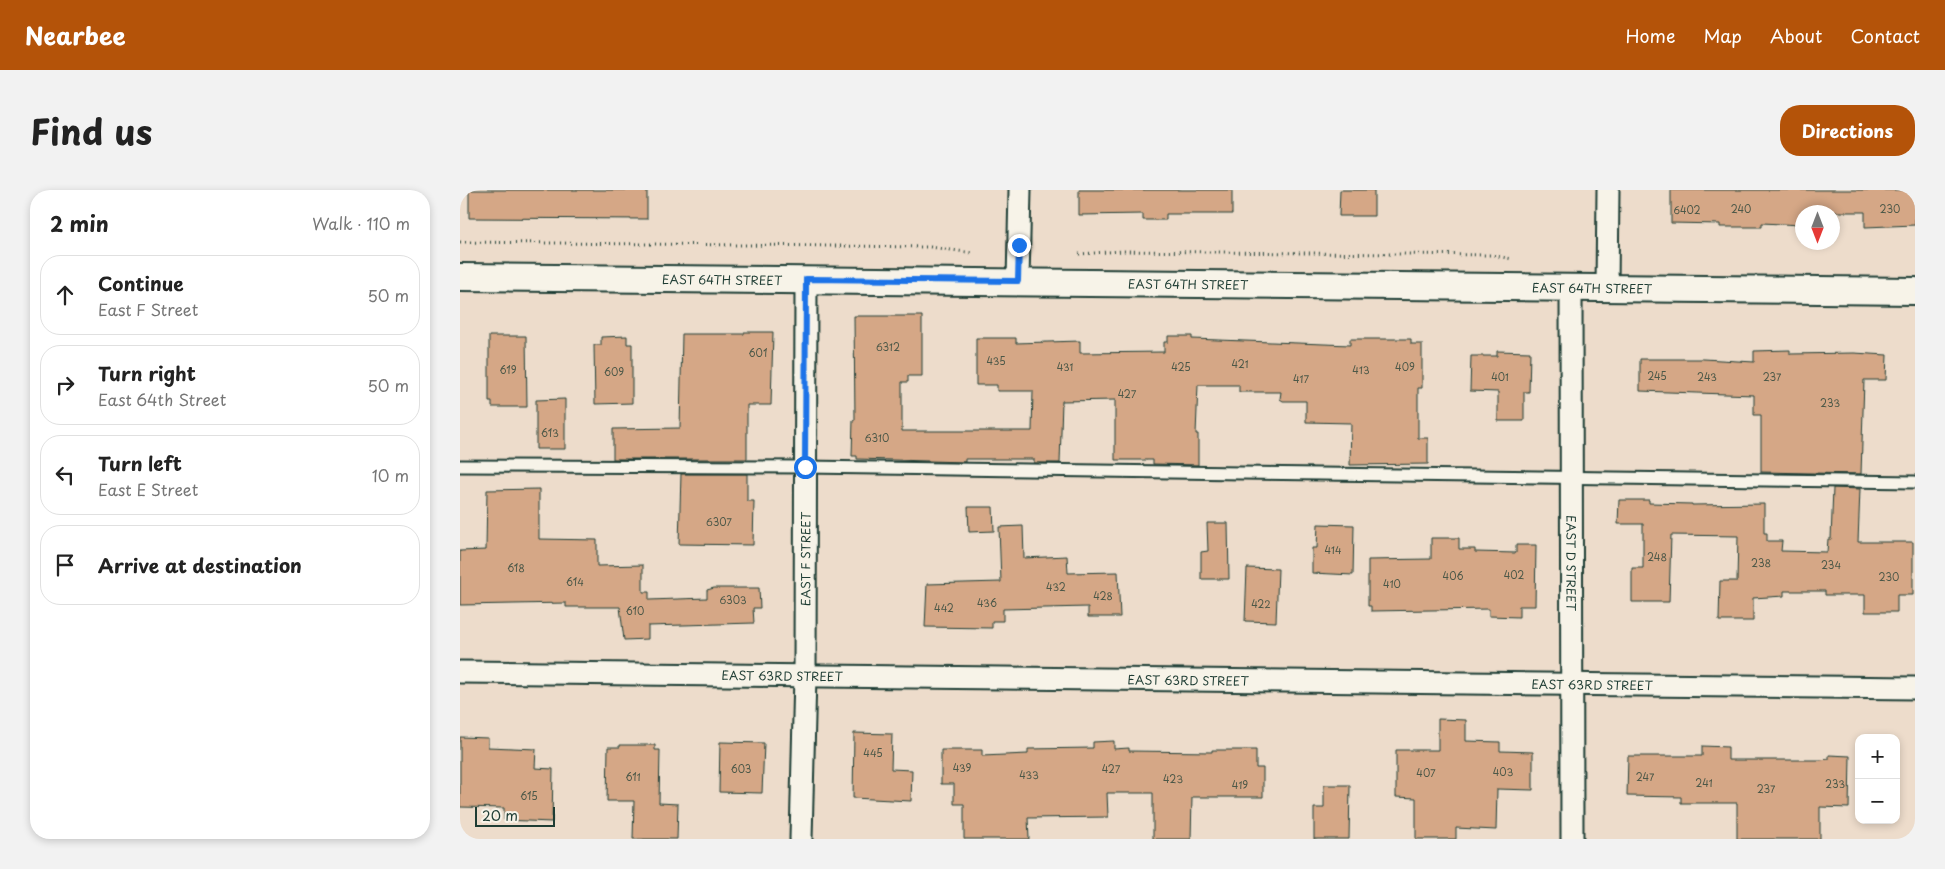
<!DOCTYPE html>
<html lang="en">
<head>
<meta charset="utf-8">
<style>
  body { margin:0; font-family:"Playpen Sans",sans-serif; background:#f2f2f2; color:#222 }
  .controls { position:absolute; right:15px; bottom:15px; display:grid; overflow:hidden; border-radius:10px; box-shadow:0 2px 8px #0003 }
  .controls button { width:45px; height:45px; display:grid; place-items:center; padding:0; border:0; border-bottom:1px solid #e0e0e0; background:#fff; color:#222; font:25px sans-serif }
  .compass { position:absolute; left:1335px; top:15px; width:45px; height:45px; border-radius:50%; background:#fff; box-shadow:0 2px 8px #0003; rotate:180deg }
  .scale { position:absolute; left:15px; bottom:12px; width:80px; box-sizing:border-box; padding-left:5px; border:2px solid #1f3d34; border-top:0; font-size:14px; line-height:18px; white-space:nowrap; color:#1f3d34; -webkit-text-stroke:4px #f7f3e8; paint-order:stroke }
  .stop { position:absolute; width:15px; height:15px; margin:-11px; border:4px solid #1a73e8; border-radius:50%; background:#fff }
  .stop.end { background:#1a73e8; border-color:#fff; box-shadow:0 1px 5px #0008 }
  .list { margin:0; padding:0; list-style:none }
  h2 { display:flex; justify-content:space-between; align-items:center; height:65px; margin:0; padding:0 20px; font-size:21px }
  h2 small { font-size:16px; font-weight:400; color:#767676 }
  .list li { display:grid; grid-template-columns:32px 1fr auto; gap:15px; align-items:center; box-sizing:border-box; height:80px; margin:0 10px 10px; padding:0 10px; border:1px solid #e0e0e0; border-radius:20px }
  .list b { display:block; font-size:19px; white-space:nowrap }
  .list p { margin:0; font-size:16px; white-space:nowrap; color:#767676 }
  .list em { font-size:16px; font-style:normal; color:#767676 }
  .icon { flex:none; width:28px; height:28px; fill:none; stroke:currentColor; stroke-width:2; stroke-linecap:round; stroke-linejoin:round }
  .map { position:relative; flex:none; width:1455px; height:649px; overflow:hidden; border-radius:20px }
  header { display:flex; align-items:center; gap:30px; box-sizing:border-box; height:70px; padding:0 25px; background:#b45309; color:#fff }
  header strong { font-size:24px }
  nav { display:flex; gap:28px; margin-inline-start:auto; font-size:18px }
  .intro { display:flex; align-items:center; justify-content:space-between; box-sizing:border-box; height:120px; padding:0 30px }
  h1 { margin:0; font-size:35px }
  .button { padding:12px 22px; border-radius:20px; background:#b45309; color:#fff; font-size:18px; font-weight:700 }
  main { display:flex; gap:30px; padding:0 30px }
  aside { flex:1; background:#fff; border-radius:20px; box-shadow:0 2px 8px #0003 }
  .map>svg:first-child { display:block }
  .building { fill:#d5a786; stroke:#1f3d34 }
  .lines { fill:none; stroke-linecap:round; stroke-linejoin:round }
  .service-casing { stroke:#1f3d34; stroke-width:15 }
  .minor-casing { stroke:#1f3d34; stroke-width:25 }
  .tertiary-casing { stroke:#1f3d34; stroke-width:30 }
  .path { stroke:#1f3d34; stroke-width:3; stroke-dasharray:1 4; stroke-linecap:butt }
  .service { stroke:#f7f3e8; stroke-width:11 }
  .minor { stroke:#f7f3e8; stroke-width:21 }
  .tertiary { stroke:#f7f3e8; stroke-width:26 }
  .route { stroke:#1a73e8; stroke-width:6 }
  .labels { text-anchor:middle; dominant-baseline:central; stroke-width:4; stroke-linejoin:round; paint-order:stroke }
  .number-label { font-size:10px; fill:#4c5848 }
  .street-label { font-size:12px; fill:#1f3d34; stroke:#f7f3e8 }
</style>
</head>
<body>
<header>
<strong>Nearbee</strong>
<nav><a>Home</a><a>Map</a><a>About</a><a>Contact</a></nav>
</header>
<div class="intro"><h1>Find us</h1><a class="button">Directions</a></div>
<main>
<aside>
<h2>2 min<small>Walk · 110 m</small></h2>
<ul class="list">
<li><svg class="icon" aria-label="ahead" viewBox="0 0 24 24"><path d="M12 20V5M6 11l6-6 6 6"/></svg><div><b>Continue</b><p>East F Street</p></div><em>50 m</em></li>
<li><svg class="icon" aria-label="right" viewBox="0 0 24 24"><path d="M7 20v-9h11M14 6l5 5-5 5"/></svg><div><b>Turn right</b><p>East 64th Street</p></div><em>50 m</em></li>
<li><svg class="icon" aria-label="left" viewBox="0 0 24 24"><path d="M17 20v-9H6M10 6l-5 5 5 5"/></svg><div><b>Turn left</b><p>East E Street</p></div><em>10 m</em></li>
<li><svg class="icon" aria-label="arrive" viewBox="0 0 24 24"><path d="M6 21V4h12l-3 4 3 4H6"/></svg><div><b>Arrive at destination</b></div></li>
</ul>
</aside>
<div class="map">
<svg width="1455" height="649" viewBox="0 0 1455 649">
  <rect width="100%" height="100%" fill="#eddccb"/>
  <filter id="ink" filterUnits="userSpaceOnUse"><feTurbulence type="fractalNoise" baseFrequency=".02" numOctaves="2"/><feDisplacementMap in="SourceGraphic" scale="10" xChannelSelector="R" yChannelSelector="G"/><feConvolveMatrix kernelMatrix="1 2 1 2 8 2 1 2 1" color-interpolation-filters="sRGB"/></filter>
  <g filter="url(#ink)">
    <path class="building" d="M 9,0 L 187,0 L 187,29 L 9,28 Z
      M 619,0 L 772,0 L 772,24 L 706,24 L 706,30 L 683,30 L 683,24 L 619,25 Z
      M 880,0 L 914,0 L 914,26 L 879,26 Z
      M 1211,0 L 1455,0 L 1455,35 L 1405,37 L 1405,22 L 1342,22 L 1342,35 L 1302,33 L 1302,37 L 1260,37 L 1260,34 L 1211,33 Z
      M 394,126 L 462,126 L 462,186 L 448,186 L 448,192 L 442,192 L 442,241 L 572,241 L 573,201 L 537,201 L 537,195 L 516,195 L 516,148 L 556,148 L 556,153 L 620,151 L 620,163 L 704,162 L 704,152 L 708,152 L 708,146 L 732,146 L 732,149 L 890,155 L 890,149 L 951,149 L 951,154 L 962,154 L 962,198 L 958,198 L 958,248 L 968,248 L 968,274 L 890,275 L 891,233 L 846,232 L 846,211 L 823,211 L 820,209 L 821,202 L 779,202 L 779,195 L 738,195 L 736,244 L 738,244 L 738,275 L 693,274 L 693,270 L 655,270 L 655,210 L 602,211 L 600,273 L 574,273 L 574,269 L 505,269 L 505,272 L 397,269 L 397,266 L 392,266 L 393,230 L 395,230 Z
      M 284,142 L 313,142 L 311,215 L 287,215 L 287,269 L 153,269 L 153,239 L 220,238 L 222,144 L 284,144 Z
      M 29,146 L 66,146 L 67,217 L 32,217 L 32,212 L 29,212 Z
      M 167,146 L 167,154 L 172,154 L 172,213 L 135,214 L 134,155 L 141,155 L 141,147 Z
      M 1330,160 L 1330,164 L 1394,163 L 1427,165 L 1426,190 L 1404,190 L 1401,284 L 1301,282 L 1301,225 L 1294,225 L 1294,205 L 1180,201 L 1180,169 L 1244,169 L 1294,172 L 1294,161 Z
      M 1037,161 L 1070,162 L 1069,202 L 1064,202 L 1064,231 L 1038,231 L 1038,202 L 1010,201 L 1011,166 L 1037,166 Z
      M 105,209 L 105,259 L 76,259 L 76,210 Z
      M 221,284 L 287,284 L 287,311 L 294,311 L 293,355 L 219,354 Z
      M 1373,298 L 1400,299 L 1398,352 L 1453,352 L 1453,405 L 1437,405 L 1437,422 L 1405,422 L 1405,405 L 1365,405 L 1365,401 L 1324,401 L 1324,406 L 1293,408 L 1293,431 L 1259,431 L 1260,391 L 1277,391 L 1278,346 L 1211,345 L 1209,412 L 1172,412 L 1172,378 L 1183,378 L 1183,334 L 1158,334 L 1159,310 L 1189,310 L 1189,313 L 1232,314 L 1232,315 L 1304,314 L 1304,343 L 1307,343 L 1307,351 L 1322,351 L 1321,361 L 1367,362 L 1368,349 L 1371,349 Z
      M 79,299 L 79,349 L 137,350 L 137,376 L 183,375 L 183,402 L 189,402 L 189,410 L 247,408 L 247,400 L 254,398 L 299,398 L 300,418 L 293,418 L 294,433 L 188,436 L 188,449 L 164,450 L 160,417 L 106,417 L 106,413 L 0,415 L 0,361 L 26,360 L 27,300 Z
      M 508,317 L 533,317 L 534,341 L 509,342 Z
      M 747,333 L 768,333 L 769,389 L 741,389 L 741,362 L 748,361 Z
      M 858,334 L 894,335 L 893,385 L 852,383 L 852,358 L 857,358 Z
      M 563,336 L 564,368 L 607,366 L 608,383 L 658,382 L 660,427 L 628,427 L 628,417 L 543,419 L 543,431 L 532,431 L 532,438 L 465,437 L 467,394 L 541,392 L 539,337 Z
      M 971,348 L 999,348 L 999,359 L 1015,359 L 1015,362 L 1056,363 L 1056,355 L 1076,355 L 1075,416 L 1059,416 L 1059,427 L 1029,426 L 1029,419 L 911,421 L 911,416 L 908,416 L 908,370 L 971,369 Z
      M 787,378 L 818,379 L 816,432 L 785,431 Z
      M 978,529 L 1006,530 L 1006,551 L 1040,552 L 1040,561 L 1073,562 L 1073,600 L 1037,599 L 1036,640 L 996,638 L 996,649 L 956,649 L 956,608 L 936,607 L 936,560 L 978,560 Z
      M 394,543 L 432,544 L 431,579 L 452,580 L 451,611 L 393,608 Z
      M 0,547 L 28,548 L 28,557 L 76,559 L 75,578 L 93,579 L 92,632 L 44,630 L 44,618 L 0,617 Z
      M 654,551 L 654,559 L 669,558 L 669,561 L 752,562 L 752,560 L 796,560 L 796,578 L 803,578 L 803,607 L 732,607 L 731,649 L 693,649 L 693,603 L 647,603 L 648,627 L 568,628 L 569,649 L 504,649 L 504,614 L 494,614 L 494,594 L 481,594 L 481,560 L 522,560 L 522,566 L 568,564 L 568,559 L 633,558 L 633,552 Z
      M 260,552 L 304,553 L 302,603 L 259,602 Z
      M 160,555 L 195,555 L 195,560 L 200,560 L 199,613 L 218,614 L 217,649 L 173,649 L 174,611 L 147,611 L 148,557 L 160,557 Z
      M 1242,556 L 1268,557 L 1268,570 L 1360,570 L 1369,569 L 1369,565 L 1390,566 L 1389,618 L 1360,617 L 1360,649 L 1277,649 L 1277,613 L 1221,613 L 1221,607 L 1167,606 L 1168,566 L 1242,566 Z
      M 864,595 L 890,595 L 889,649 L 854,649 L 854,618 L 864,618 Z"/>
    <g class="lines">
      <defs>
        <path id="service" d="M 0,276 L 345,277 L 1455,292"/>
        <g id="minor">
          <path d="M 558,91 L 560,0"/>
          <path id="s1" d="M 1111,98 L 1112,649"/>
          <path d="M 1147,98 L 1148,0"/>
          <path id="s2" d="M 0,482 L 1455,498"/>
          <path id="s3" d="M 341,649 L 345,485 L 346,89"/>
        </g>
        <g id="tertiary">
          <path id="s4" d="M 0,87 L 1455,101"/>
        </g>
      </defs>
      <use href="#service" class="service-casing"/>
      <use href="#minor" class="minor-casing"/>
      <use href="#tertiary" class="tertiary-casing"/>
      <path class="path" d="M 0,52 L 470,57 L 513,63
        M 619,64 L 662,61 L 1031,65 L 1052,69"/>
      <use href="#service" class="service"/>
      <use href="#minor" class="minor"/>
      <use href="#tertiary" class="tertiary"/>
    </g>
  </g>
  <g class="lines" filter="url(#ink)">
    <path class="route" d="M 345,277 L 346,89 L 558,91 L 559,55"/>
  </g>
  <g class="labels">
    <g class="number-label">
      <text x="1281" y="18">240</text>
      <text x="1430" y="18">230</text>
      <text x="1227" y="19">6402</text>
      <text x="428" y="156">6312</text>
      <text x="298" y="162">601</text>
      <text x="536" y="170">435</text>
      <text x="780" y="173">421</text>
      <text x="605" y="176">431</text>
      <text x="721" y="176">425</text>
      <text x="945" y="176">409</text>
      <text x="48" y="179">619</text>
      <text x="901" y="179">413</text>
      <text x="154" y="181">609</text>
      <text x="1197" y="185">245</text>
      <text x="1040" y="186">401</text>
      <text x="1247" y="186">243</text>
      <text x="1312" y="186">237</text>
      <text x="841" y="188">417</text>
      <text x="667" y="203">427</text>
      <text x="1370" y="212">233</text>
      <text x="90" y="242">613</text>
      <text x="417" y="247">6310</text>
      <text x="259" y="331">6307</text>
      <text x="873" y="359">414</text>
      <text x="1197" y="366">248</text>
      <text x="1301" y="372">238</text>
      <text x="1371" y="374">234</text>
      <text x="56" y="377">618</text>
      <text x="1054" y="384">402</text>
      <text x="993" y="385">406</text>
      <text x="1429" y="386">230</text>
      <text x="115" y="391">614</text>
      <text x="932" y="393">410</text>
      <text x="596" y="396">432</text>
      <text x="643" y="405">428</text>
      <text x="273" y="409">6303</text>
      <text x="527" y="412">436</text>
      <text x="801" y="413">422</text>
      <text x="484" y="417">442</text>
      <text x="175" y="420">610</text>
      <text x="413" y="562">445</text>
      <text x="502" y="577">439</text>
      <text x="281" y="578">603</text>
      <text x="651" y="578">427</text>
      <text x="1043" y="581">403</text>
      <text x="966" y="582">407</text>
      <text x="569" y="584">433</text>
      <text x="173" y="586">611</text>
      <text x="1185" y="586">247</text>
      <text x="713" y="588">423</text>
      <text x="1244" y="592">241</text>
      <text x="1375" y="593">233</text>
      <text x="780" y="594">419</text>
      <text x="1306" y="598">237</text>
      <text x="69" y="605">615</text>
    </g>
    <g class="street-label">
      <text stroke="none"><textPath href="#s4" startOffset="262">EAST 64TH STREET</textPath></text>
      <text stroke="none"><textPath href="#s4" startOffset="728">EAST 64TH STREET</textPath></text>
      <text stroke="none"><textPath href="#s4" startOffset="1132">EAST 64TH STREET</textPath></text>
      <text stroke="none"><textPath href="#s3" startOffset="280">EAST F STREET</textPath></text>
      <text stroke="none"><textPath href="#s1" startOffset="275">EAST D STREET</textPath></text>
      <text stroke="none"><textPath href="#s2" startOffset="322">EAST 63RD STREET</textPath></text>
      <text stroke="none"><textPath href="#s2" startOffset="728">EAST 63RD STREET</textPath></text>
      <text stroke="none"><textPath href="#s2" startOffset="1132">EAST 63RD STREET</textPath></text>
    </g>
  </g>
</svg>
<div class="controls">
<button>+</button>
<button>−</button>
</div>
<svg class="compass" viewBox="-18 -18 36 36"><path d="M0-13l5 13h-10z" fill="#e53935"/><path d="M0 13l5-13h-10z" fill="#767676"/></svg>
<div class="scale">20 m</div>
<div class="stop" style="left:345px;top:277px"></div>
<div class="stop end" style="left:559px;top:55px"></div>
</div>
</main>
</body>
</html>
